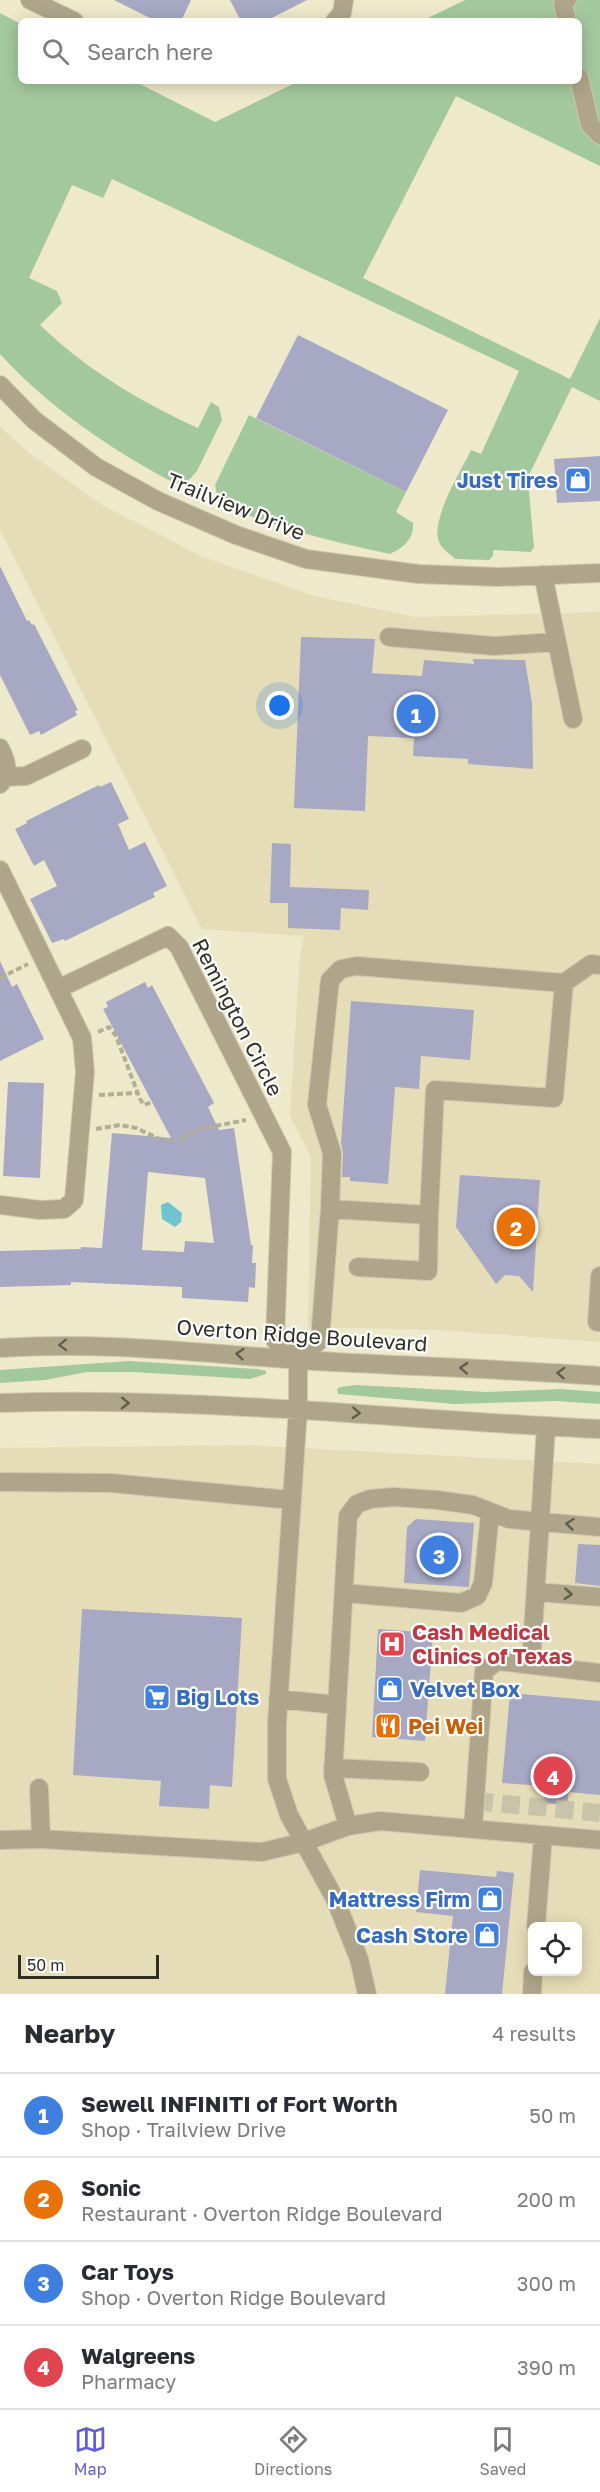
<!DOCTYPE html>
<html lang="en">
<head>
<meta charset="utf-8">
<style>
  body { margin:0; font-family:"Golos Text",sans-serif; background:#f2f2f3; color:#2b2b33 }
  .controls { position:absolute; right:18px; bottom:18px; display:grid; overflow:hidden; border-radius:9px; box-shadow:0 3px 15px #0003 }
  .controls button { width:54px; height:54px; display:grid; place-items:center; padding:0; border:0; border-bottom:2px solid #e1e1e2; background:#fff; color:#2b2b33; font:30px sans-serif }
  .scale { position:absolute; left:18px; bottom:15px; width:141px; box-sizing:border-box; padding-left:6px; border:3px solid #302e23; border-top:0; font-size:16px; line-height:21px; white-space:nowrap; color:#302e23; -webkit-text-stroke:4px #fff; paint-order:stroke }
  .you { position:absolute; left:280px; top:706px; width:21px; height:21px; margin:-15px; border:4px solid #fff; border-radius:50%; background:#1a73e8; box-shadow:0 0 0 9px #1a73e833 }
  .badge { display:grid; place-items:center; width:39px; height:39px; border-radius:50%; background:#635ed7; color:#fff; font-size:20px; font-weight:700 }
  .pin { position:absolute; translate:-50% -50%; border:3px solid #fff; box-shadow:0 2px 6px #0006 }
  .list { margin:0; padding:0; list-style:none }
  h2 { display:flex; justify-content:space-between; align-items:center; height:78px; margin:0; padding:0 24px; font-size:26px }
  h2 small { font-size:20px; font-weight:400; color:#7c7c81 }
  .list li { display:grid; grid-template-columns:39px 1fr auto; gap:18px; align-items:center; box-sizing:border-box; height:84px; padding:0 24px; border-top:2px solid #e1e1e2 }
  .list b { display:block; font-size:22px; white-space:nowrap }
  .list p { margin:0; font-size:20px; white-space:nowrap; color:#7c7c81 }
  .list em { font-size:20px; font-style:normal; color:#7c7c81 }
  .icon { flex:none; width:33px; height:33px; fill:none; stroke:currentColor; stroke-width:2; stroke-linecap:round; stroke-linejoin:round }
  .map { position:relative; flex:none; width:600px; height:1994px; overflow:hidden }
  .search { position:absolute; background:#fff; box-shadow:0 3px 15px #0003; left:18px; right:18px; top:18px; height:66px; display:flex; align-items:center; gap:15px; box-sizing:border-box; padding:0 21px; border-radius:9px; color:#7c7c81; font-size:22px }
  .sheet { height:414px; background:#fff }
  nav { display:flex; justify-content:space-around; align-items:center; box-sizing:border-box; height:84px; border-top:2px solid #e1e1e2; background:#fff; font-size:16px; color:#7c7c81 }
  nav a { display:grid; justify-items:center; gap:3px }
  nav .on { color:#635ed7 }
  .map>svg:first-child { display:block }
  .built { fill:#e5ddb7; fill-rule:evenodd }
  .green { fill:#a4c89e }
  .water { fill:#6ec5cf }
  .building { fill:#a6a8c4; fill-rule:evenodd }
  .lines { fill:none; stroke-linecap:round; stroke-linejoin:round }
  .minor-tunnel { stroke:#c9c4a9; stroke-width:18; stroke-dasharray:18 9; stroke-linecap:butt }
  .minor-casing { stroke:#cdc7ad; stroke-width:20 }
  .path { stroke:#b2ad95; stroke-width:4; stroke-dasharray:6 3; stroke-linecap:butt }
  .minor { stroke:#aea58b; stroke-width:18 }
  .oneway { stroke:#625e4d }
  .labels { text-anchor:middle; dominant-baseline:central; stroke-width:4.5; stroke-linejoin:round; paint-order:stroke }
  .shop-label { font-size:21px; font-weight:bold; fill:#366cbe; stroke:#fff; text-anchor:end }
  .street-label { font-size:21px; fill:#302e23; stroke:#fff }
  .health-label { font-size:21px; font-weight:bold; fill:#be3a42; stroke:#fff; text-anchor:start }
  .food-label { font-size:21px; font-weight:bold; fill:#c56008; stroke:#fff; text-anchor:start }
</style>
</head>
<body>
<div class="map">
<svg width="600" height="1994" viewBox="0 0 600 1994">
  <rect width="100%" height="100%" fill="#efe9cb"/>
  <path class="built" d="M 0,426 L 28,452 L 102,505 L 203,557 L 315,596 L 416,617 L 600,612 L 600,1342 L 437,1330 L 308,1327 L 311,1158 L 290,1115 L 300,954 L 304,936 L 202,929 L 0,530 Z
    M 247,1445 L 600,1464 L 600,1994 L 0,1994 L 0,1448 ZM 532,1926 L 578,1926 L 578,1972 L 532,1972 Z"/>
  <path class="green" d="M 465,0 L 600,0 L 600,166 L 456,96 L 363,278 L 570,379 L 600,318 L 600,401 L 572,387 L 530,473 L 528,481 L 534,547 L 531,552 L 493,550 L 493,556 L 489,560 L 455,559 C 450,554 442,549 439,542 C 430,520 461,471 471,450 L 481,454 L 519,371 L 112,179 L 103,198 L 72,185 L 29,278 L 57,291 L 62,303 L 40,325 C 87,370 139,401 198,428 L 211,402 L 219,407 L 222,420 L 197,471 L 190,479 L 176,484 C 113,451 48,407 0,354 L 0,13 L 21,24 L 21,81 L 134,81 L 215,122 L 299,81 L 579,81 L 579,21 L 422,21 Z
    M 249,415 L 406,492 L 396,512 L 413,523 C 414,539 404,547 390,554 C 331,542 275,527 219,504 L 215,485 Z
    M 129,1361 L 258,1369 L 266,1371 L 266,1374 L 250,1379 L 134,1372 L 87,1372 L 45,1380 L 0,1383 L 0,1370 Z
    M 356,1385 L 487,1392 L 561,1389 L 600,1392 L 600,1404 L 556,1401 L 454,1404 L 338,1394 L 337,1389 L 340,1387 Z"/>
  <path class="water" d="M 168,1202 L 182,1213 L 181,1222 L 175,1227 L 162,1219 L 161,1205 Z"/>
  <path class="building" d="M 114,0 L 191,0 L 181,21 L 156,21 Z
    M 230,0 L 307,0 L 266,21 L 241,21 Z
    M 298,335 L 448,410 L 406,492 L 256,418 Z
    M 600,456 L 600,501 L 557,503 L 554,459 Z
    M 0,566 L 27,621 L 29,620 L 32,625 L 34,624 L 78,710 L 75,711 L 77,715 L 41,735 L 39,731 L 30,735 L 0,675 Z
    M 301,637 L 375,639 L 372,673 L 422,676 L 424,660 L 474,664 L 473,659 L 525,660 L 532,703 L 533,769 L 468,764 L 468,759 L 413,756 L 414,738 L 368,736 L 365,811 L 294,808 Z
    M 111,782 L 129,819 L 118,824 L 129,850 L 145,842 L 167,886 L 153,893 L 155,897 L 65,941 L 64,939 L 52,943 L 30,899 L 57,886 L 44,860 L 34,866 L 15,829 L 27,823 L 26,821 L 99,785 L 100,787 Z
    M 272,843 L 291,844 L 290,887 L 369,890 L 368,910 L 341,908 L 340,930 L 288,928 L 288,903 L 270,903 Z
    M 0,961 L 12,987 L 17,984 L 44,1039 L 0,1061 Z
    M 145,982 L 148,988 L 152,985 L 214,1103 L 208,1107 L 219,1130 L 234,1128 L 251,1245 L 253,1245 L 252,1263 L 256,1263 L 255,1288 L 249,1287 L 248,1302 L 182,1298 L 182,1287 L 71,1282 L 71,1285 L 0,1287 L 0,1251 L 81,1249 L 81,1247 L 102,1248 L 112,1133 L 171,1138 L 103,1009 L 108,1007 L 106,1002 ZM 148,1172 L 205,1178 L 214,1243 L 185,1241 L 184,1252 L 142,1250 Z
    M 351,1001 L 474,1010 L 470,1060 L 421,1056 L 419,1089 L 395,1087 L 388,1184 L 350,1181 L 350,1177 L 342,1177 L 343,1153 L 341,1143 Z
    M 8,1082 L 44,1083 L 40,1178 L 3,1176 Z
    M 460,1175 L 540,1180 L 533,1292 L 519,1276 L 505,1275 L 496,1284 L 456,1227 Z
    M 416,1519 L 474,1523 L 469,1587 L 404,1583 L 407,1527 Z
    M 578,1544 L 600,1545 L 600,1586 L 575,1583 Z
    M 82,1609 L 242,1618 L 232,1787 L 210,1785 L 209,1809 L 159,1806 L 161,1781 L 73,1775 Z
    M 378,1629 L 433,1633 L 425,1741 L 372,1737 Z
    M 510,1693 L 600,1701 L 600,1795 L 569,1792 L 567,1805 L 544,1803 L 545,1786 L 502,1783 Z
    M 420,1870 L 496,1877 L 497,1871 L 514,1873 L 502,1994 L 445,1994 L 453,1916 L 416,1912 Z"/>
  <g class="lines">
    <path class="minor-tunnel" d="M 475,1801 L 600,1813"/>
    <defs>
      <path id="minor" d="M 30,0 L 74,21
        M 335,21 L 342,13 L 344,0
        M 567,21 L 563,4 L 567,0
        M 579,77 L 590,125 L 600,135
        M 0,385 L 34,420 L 96,467 L 158,501 L 236,535 L 306,559 L 418,574 L 499,577 L 600,573
        M 543,575 L 573,719
        M 389,637 L 494,646 L 557,642
        M 0,748 C 7,763 10,771 0,784
        M 5,777 L 26,776 L 82,749
        M 0,870 L 82,1038 L 85,1072 L 74,1200 L 64,1209 L 40,1210 L 0,1205
        M 564,983 L 554,1098 L 435,1090 L 429,1215 L 330,1209 L 332,1153 L 317,1105 L 330,980 L 341,969 L 357,966 L 564,983 L 591,964 L 600,965
        M 58,989 L 168,936 L 179,947 L 282,1152 L 275,1340 L 298,1359
        M 330,1209 L 320,1340 L 298,1359 L 298,1409 L 277,1723 L 277,1779 L 289,1815 L 335,1899 L 359,1959 L 367,1994
        M 358,1267 L 428,1271 L 429,1215
        M 600,1276 L 597,1322 L 600,1322
        M 0,1348 C 101,1341 200,1353 300,1360 C 400,1366 500,1369 600,1376
        M 0,1403 C 200,1396 400,1420 600,1429
        M 0,1482 L 110,1483 L 292,1500
        M 537,1592 L 600,1597
        M 344,1593 L 461,1603 L 477,1596 L 483,1583 L 490,1513
        M 531,1663 L 546,1427
        M 278,1699 L 337,1705
        M 333,1768 L 420,1772
        M 39,1788 L 41,1839
        M 348,1826 L 333,1775 L 348,1516 L 357,1504 L 370,1499 L 394,1497 L 437,1500 L 473,1505 L 509,1519 L 600,1527
        M 473,1828 L 484,1671 L 497,1661 L 600,1673
        M 0,1840 L 41,1839 L 262,1852 L 304,1842 L 348,1826 L 380,1821 L 600,1840
        M 536,1926 L 543,1836
        M 532,1994 L 533,1972"/>
    </defs>
    <use href="#minor" class="minor-casing"/>
    <path class="path" d="M 0,978 L 28,964
      M 98,1032 L 109,1027 L 116,1036 L 140,1099 L 144,1105 L 152,1102
      M 99,1095 L 137,1093
      M 96,1129 L 120,1125 L 136,1128 L 164,1141 L 176,1141 L 200,1129 L 246,1120"/>
    <use href="#minor" class="minor"/>
  </g>
  <defs><path id="oneway-chevron" d="M-2-3.5L2.5 0L-2 3.5" fill="none" stroke-width="1.6" stroke-linecap="round" stroke-linejoin="round" transform="scale(1.5)"/></defs>
  <g class="oneway">
    <use href="#oneway-chevron" transform="translate(63 1345) rotate(178)"/>
    <use href="#oneway-chevron" transform="translate(240 1354) rotate(-175)"/>
    <use href="#oneway-chevron" transform="translate(464 1368) rotate(-177)"/>
    <use href="#oneway-chevron" transform="translate(561 1373) rotate(-176)"/>
    <use href="#oneway-chevron" transform="translate(125 1403) rotate(1)"/>
    <use href="#oneway-chevron" transform="translate(356 1413) rotate(4)"/>
    <use href="#oneway-chevron" transform="translate(570 1524) rotate(-174)"/>
    <use href="#oneway-chevron" transform="translate(568 1594) rotate(4)"/>
  </g>
  <defs>
    <symbol id="shop-square" viewBox="-11 -11 22 22"><rect x="-9" y="-9" width="18" height="18" rx="4" fill="#3f7fe0" stroke="#fff"/><path d="M-5-2.5h2.3a2.7 3.5 0 0 1 5.4 0H5L5.5 6h-11ZM-1.5-2.5h3a1.5 2.3 0 0 0-3 0Z" fill="#fff"/></symbol>
    <symbol id="hospital-square" viewBox="-11 -11 22 22"><rect x="-9" y="-9" width="18" height="18" rx="4" fill="#e0444e" stroke="#fff"/><path d="M-5-5h3v3.5h4V-5h3V5h-3V1.5h-4V5h-3Z" fill="#fff"/></symbol>
    <symbol id="supermarket-square" viewBox="-11 -11 22 22"><rect x="-9" y="-9" width="18" height="18" rx="4" fill="#3f7fe0" stroke="#fff"/><path d="M-6-5.5h2.5l.6 2H6L4.5 2H-2.5L-4.4-4H-6ZM-1.5 3.2a1.3 1.3 0 1 0 .1 0ZM3 3.2a1.3 1.3 0 1 0 .1 0Z" fill="#fff"/></symbol>
    <symbol id="restaurant-square" viewBox="-11 -11 22 22"><rect x="-9" y="-9" width="18" height="18" rx="4" fill="#e8710a" stroke="#fff"/><path d="M-5-6h1v4h1v-4h1v4h1v-4h1v5L-1.5 .5V6h-2V.5L-5-1ZM5-6V6H3V1.5H1.5Q1.5-4 5-6Z" fill="#fff"/></symbol>
  </defs>
  <g fill-rule="evenodd">
    <use href="#shop-square" x="563" y="465" width="30" height="30"/>
    <use href="#hospital-square" x="377" y="1629" width="30" height="30"/>
    <use href="#shop-square" x="375" y="1674" width="30" height="30"/>
    <use href="#supermarket-square" x="142" y="1682" width="30" height="30"/>
    <use href="#restaurant-square" x="373" y="1711" width="30" height="30"/>
    <use href="#shop-square" x="475" y="1884" width="30" height="30"/>
    <use href="#shop-square" x="472" y="1920" width="30" height="30"/>
  </g>
  <g class="labels">
    <g class="shop-label">
      <text x="558" y="480">Just Tires</text>
      <text x="410" y="1689" text-anchor="start">Velvet Box</text>
      <text x="176" y="1697" text-anchor="start">Big Lots</text>
      <text x="470" y="1899">Mattress Firm</text>
      <text x="468" y="1935">Cash Store</text>
    </g>
    <g class="street-label">
      <text transform="translate(236 506) rotate(22)">Trailview Drive</text>
      <text transform="translate(238 1017) rotate(63)">Remington Circle</text>
      <text transform="translate(302 1335) rotate(4)">Overton Ridge Boulevard</text>
    </g>
    <g class="health-label">
      <text x="412" y="1632">Cash Medical<tspan x="412" dy="24">Clinics of Texas</tspan></text>
    </g>
    <g class="food-label">
      <text x="408" y="1726">Pei Wei</text>
    </g>
  </g>
</svg>
<div class="controls">
<button><svg class="icon" aria-label="locate" viewBox="0 0 24 24"><circle cx="12" cy="12" r="6"/><path d="M12 2v4M12 18v4M2 12h4M18 12h4"/></svg></button>
</div>
<div class="scale">50 m</div>
<div class="you"></div>
<div class="pin badge" style="left:416px;top:714px;background:#3f7fe0">1</div>
<div class="pin badge" style="left:516px;top:1227px;background:#e8710a">2</div>
<div class="pin badge" style="left:439px;top:1555px;background:#3f7fe0">3</div>
<div class="pin badge" style="left:553px;top:1776px;background:#e0444e">4</div>
<div class="search"><svg class="icon" aria-label="search" viewBox="0 0 24 24"><circle cx="10" cy="10" r="6"/><path d="M15 15l6 6"/></svg>Search here</div>
</div>
<section class="sheet">
<h2>Nearby<small>4 results</small></h2>
<ul class="list">
<li><span class="badge" style="background:#3f7fe0">1</span><div><b>Sewell INFINITI of Fort Worth</b><p>Shop · Trailview Drive</p></div><em>50 m</em></li>
<li><span class="badge" style="background:#e8710a">2</span><div><b>Sonic</b><p>Restaurant · Overton Ridge Boulevard</p></div><em>200 m</em></li>
<li><span class="badge" style="background:#3f7fe0">3</span><div><b>Car Toys</b><p>Shop · Overton Ridge Boulevard</p></div><em>300 m</em></li>
<li><span class="badge" style="background:#e0444e">4</span><div><b>Walgreens</b><p>Pharmacy</p></div><em>390 m</em></li>
</ul>
</section>
<nav>
<a class="on"><svg class="icon" aria-label="map" viewBox="0 0 24 24"><path d="M3 6l6-2 6 2 6-2v14l-6 2-6-2-6 2zM9 4v14M15 6v14"/></svg>Map</a>
<a><svg class="icon" aria-label="directions" viewBox="0 0 24 24"><path d="M12 3l9 9-9 9-9-9zM9 14v-3h6M13 9l2 2-2 2"/></svg>Directions</a>
<a><svg class="icon" aria-label="saved" viewBox="0 0 24 24"><path d="M7 4h10v16l-5-4-5 4z"/></svg>Saved</a>
</nav>
</body>
</html>
